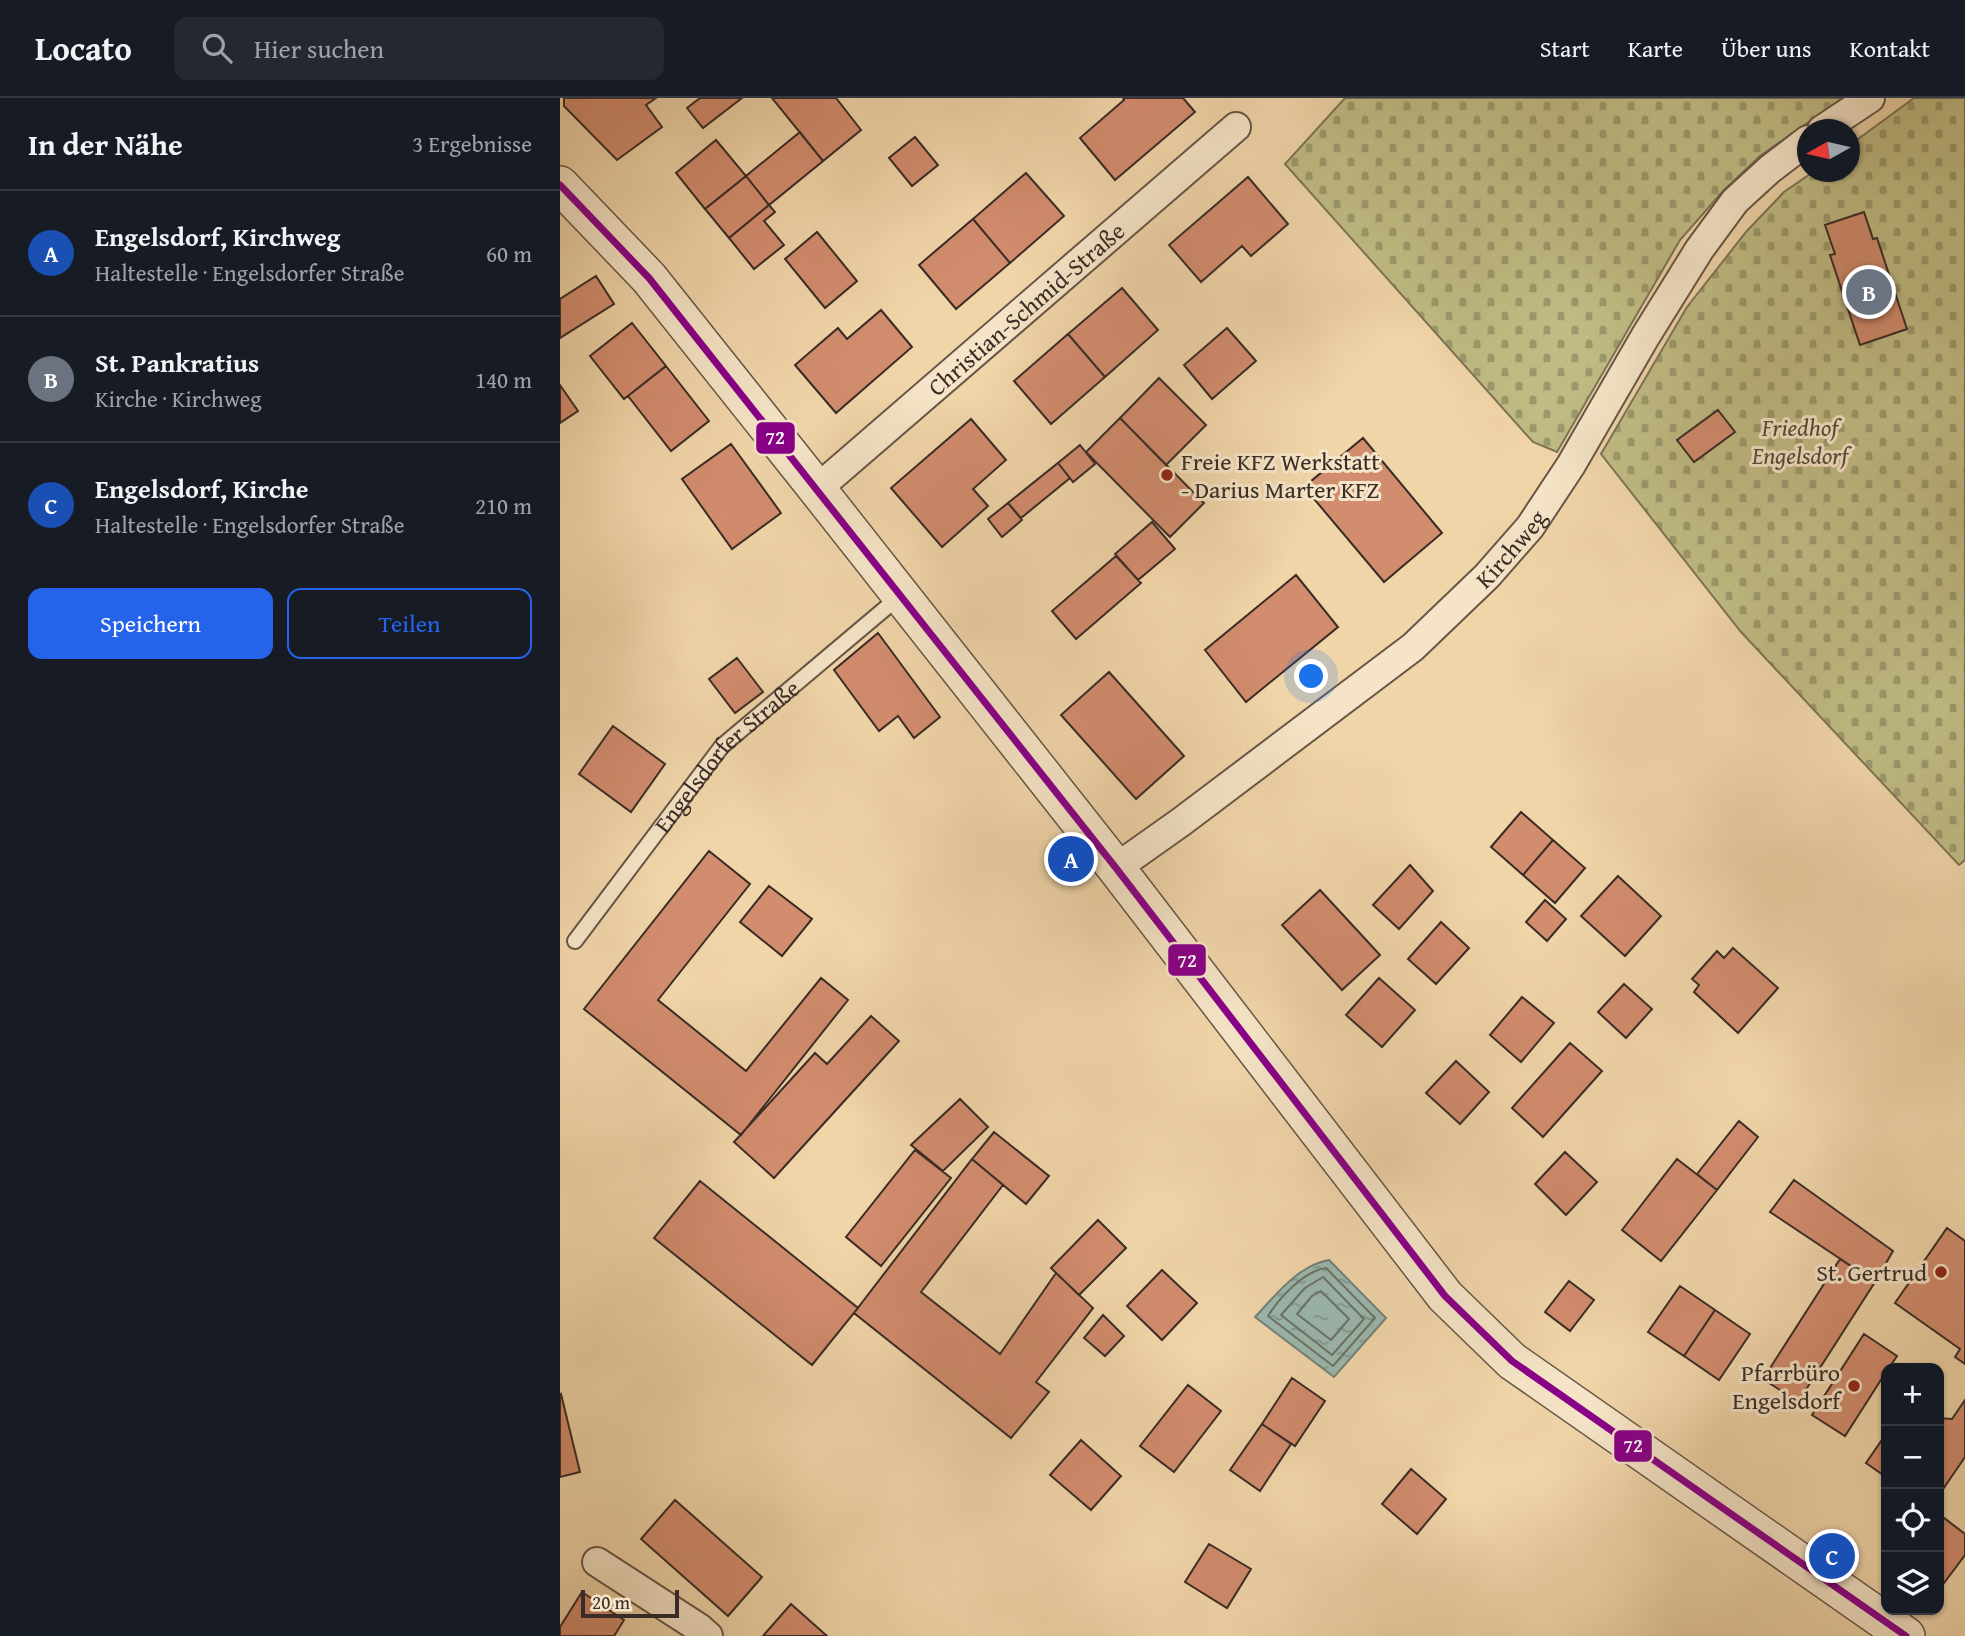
<!DOCTYPE html>
<html lang="de">
<head>
<meta charset="utf-8">
<style>
  body { margin:0; font-family:"Gentium Book Plus",serif; background:#242831; color:#f1f3f6 }
  .controls { position:absolute; right:21px; bottom:21px; display:grid; overflow:hidden; border-radius:14px; box-shadow:0 2px 5px #0004 }
  .controls button { width:63px; height:63px; display:grid; place-items:center; padding:0; border:0; border-bottom:2px solid #363941; background:#171b24; color:#f1f3f6; font:35px sans-serif }
  .compass { position:absolute; left:1237px; top:21px; width:63px; height:63px; border-radius:50%; background:#171b24; box-shadow:0 2px 5px #0004; rotate:262deg }
  .scale { position:absolute; left:21px; bottom:18px; width:98px; box-sizing:border-box; padding-left:7px; border:4px solid #392c26; border-top:0; font-size:19px; line-height:24px; white-space:nowrap; color:#392c26; -webkit-text-stroke:5px #f5e4c7; paint-order:stroke }
  .you { position:absolute; left:752px; top:579px; width:24px; height:24px; margin:-18px; border:5px solid #fff; border-radius:50%; background:#1a73e8; box-shadow:0 0 0 10px #1a73e833 }
  .badge { display:grid; place-items:center; width:46px; height:46px; border-radius:50%; background:#2563eb; color:#fff; font-size:23px; font-weight:700 }
  .pin { position:absolute; translate:-50% -50%; border:4px solid #fff; box-shadow:0 2px 7px #0006 }
  .list { margin:0; padding:0; list-style:none }
  h2 { display:flex; justify-content:space-between; align-items:center; height:91px; margin:0; padding:0 28px; font-size:30px }
  h2 small { font-size:23px; font-weight:400; color:#9ea1a6 }
  .list li { display:grid; grid-template-columns:46px 1fr auto; gap:21px; align-items:center; box-sizing:border-box; height:126px; padding:0 28px; border-top:2px solid #363941 }
  .list b { display:block; font-size:26px; white-space:nowrap }
  .list p { margin:0; font-size:23px; white-space:nowrap; color:#9ea1a6 }
  .list em { font-size:23px; font-style:normal; color:#9ea1a6 }
  .actions { display:flex; gap:14px; padding:21px 28px }
  .actions a { flex:1; padding:16px 0; border:2px solid #2563eb; border-radius:14px; text-align:center; font-size:24px; color:#2563eb }
  .actions .main { background:#2563eb; color:#fff }
  .icon { flex:none; width:38px; height:38px; fill:none; stroke:currentColor; stroke-width:2; stroke-linecap:round; stroke-linejoin:round }
  .map { position:relative; flex:none; width:1405px; height:1538px; overflow:hidden }
  header { display:flex; align-items:center; gap:42px; box-sizing:border-box; height:98px; padding:0 35px; background:#171b24; border-bottom:2px solid #363941 }
  header strong { font-size:33px }
  nav { display:flex; gap:38px; margin-inline-start:auto; font-size:24px }
  .search { width:490px; height:63px; background:#242831; display:flex; align-items:center; gap:18px; box-sizing:border-box; padding:0 24px; border-radius:14px; color:#9ea1a6; font-size:26px }
  main { display:flex }
  aside { flex:1; background:#171b24 }
  .map>svg:first-child { display:block }
  .cemetery { fill:url(#cemetery-stones); stroke:#7c7455; stroke-width:2 }
  .water { fill:url(#water-ripples); stroke:#748078; stroke-width:2 }
  .lines { fill:none; stroke-linecap:round; stroke-linejoin:round }
  .shore { stroke:#6a726a; stroke-width:2 }
  .building { fill:#d28c6e; stroke:#392c26; stroke-width:2 }
  .service-casing { stroke:#675647; stroke-width:18 }
  .minor-casing { stroke:#675647; stroke-width:32 }
  .tertiary-casing { stroke:#675647; stroke-width:40 }
  .service { stroke:#f5e4c7; stroke-width:14 }
  .minor { stroke:#f5e4c7; stroke-width:28 }
  .tertiary { stroke:#f5e4c7; stroke-width:37 }
  .bus-1-casing { stroke:#f5e4c7; stroke-width:12 }
  .bus-1 { stroke:#808; stroke-width:7 }
  .poi-dot { fill:#8f2418; stroke:#f5e4c7; stroke-width:2.5 }
  .labels { text-anchor:middle; dominant-baseline:central; stroke-width:6; stroke-linejoin:round; paint-order:stroke }
  .street-label { font-size:24px; fill:#392c26; stroke:#f5e4c7 }
  .park-label { font-size:24px; font-style:italic; fill:#544939; stroke:#f5e4c7 }
  .poi-label { font-size:24px; fill:#392c26; stroke:#f5e4c7; text-anchor:end }
  .line-badge { stroke:#f5e4c7; stroke-width:2.5 }
  .badge-label { font-size:19px; text-anchor:middle; font-weight:bold; fill:#fff }
</style>
</head>
<body>
<header>
<strong>Locato</strong>
<div class="search"><svg class="icon" aria-label="search" viewBox="0 0 24 24"><circle cx="10" cy="10" r="6"/><path d="M15 15l6 6"/></svg>Hier suchen</div>
<nav><a>Start</a><a>Karte</a><a>Über uns</a><a>Kontakt</a></nav>
</header>
<main>
<aside>
<h2>In der Nähe<small>3 Ergebnisse</small></h2>
<ul class="list">
<li><span class="badge" style="background:#1a4fb4">A</span><div><b>Engelsdorf, Kirchweg</b><p>Haltestelle · Engelsdorfer Straße</p></div><em>60 m</em></li>
<li><span class="badge" style="background:#6b7280">B</span><div><b>St. Pankratius</b><p>Kirche · Kirchweg</p></div><em>140 m</em></li>
<li><span class="badge" style="background:#1a4fb4">C</span><div><b>Engelsdorf, Kirche</b><p>Haltestelle · Engelsdorfer Straße</p></div><em>210 m</em></li>
</ul>
<div class="actions"><a class="main">Speichern</a><a>Teilen</a></div>
</aside>
<div class="map">
<svg width="1405" height="1538" viewBox="0 0 1405 1538">
  <defs>
    <pattern id="cemetery-stones" width="16" height="16" patternUnits="userSpaceOnUse" patternTransform="scale(1.75)"><rect width="16" height="16" fill="#c0bc84"/><path d="M2 7V4a2 2 0 0 1 4 0v3zM10 15v-3a2 2 0 0 1 4 0v3z" fill="#9d996c"/></pattern>
    <pattern id="water-ripples" width="26" height="14" patternUnits="userSpaceOnUse" patternTransform="scale(1.75)"><rect width="26" height="14" fill="#9bb8af"/><path d="M2 4q2-2 4 0t4 0M15 11q2-2 4 0t4 0" fill="none" stroke="#7f968e"/></pattern>
  </defs>
  <rect width="100%" height="100%" fill="#f0d5a9"/>
  <filter id="stains"><feTurbulence type="fractalNoise" baseFrequency=".00286" numOctaves="4"/><feColorMatrix values="0 0 0 0 .2 0 0 0 0 .09 0 0 0 0 .02 0 0 0 .5 -.17"/></filter>
  <radialGradient id="worn" r=".72"><stop offset=".6" stop-color="#630" stop-opacity="0"/><stop offset="1" stop-color="#630" stop-opacity=".3"/></radialGradient>
  <path class="cemetery" d="M 785,0 L 1283,0 L 1200,58 L 1163,93 L 1120,142 L 997,354 L 973,344 L 725,66 Z
    M 1354,0 L 1405,0 L 1405,762 L 1399,767 L 1181,534 L 1041,356 L 1127,209 L 1186,134 L 1224,94 L 1253,74 L 1290,74 L 1290,47 Z"/>
  <path class="water" d="M 769,1162 L 826,1220 L 774,1279 L 695,1219 C 717,1196 737,1168 769,1162 Z"/>
  <g class="lines">
    <path class="shore" d="M 766,1170 L 815,1220 L 773,1268 L 708,1218 C 720,1199 744,1173 766,1170 Z
      M 763,1179 L 804,1221 L 772,1257 L 721,1217 L 745,1190 Z
      M 761,1193 L 789,1221 L 771,1242 L 737,1216 L 752,1198 Z"/>
  </g>
  <path class="building" d="M 4,0 L 96,0 L 86,7 L 102,29 L 57,62 L 4,8 Z
    M 140,0 L 182,0 L 143,30 L 127,10 Z
    M 212,0 L 276,0 L 301,32 L 263,63 Z
    M 563,0 L 623,0 L 635,14 L 555,82 L 520,40 L 564,2 Z
    M 240,34 L 263,63 L 209,107 L 186,78 Z
    M 355,39 L 378,67 L 352,88 L 329,60 Z
    M 156,42 L 186,78 L 145,111 L 116,75 Z
    M 466,75 L 504,118 L 450,165 L 413,121 Z
    M 186,78 L 209,107 L 169,140 L 145,111 Z
    M 688,79 L 728,126 L 691,158 L 682,148 L 641,184 L 609,147 Z
    M 209,107 L 215,114 L 204,123 L 224,147 L 194,171 L 169,140 Z
    M 1304,114 L 1313,141 L 1317,140 L 1347,231 L 1300,247 L 1270,157 L 1275,156 L 1265,127 Z
    M 413,121 L 450,165 L 396,211 L 359,167 Z
    M 257,134 L 297,183 L 265,210 L 225,161 Z
    M 36,178 L 54,206 L 0,240 L 0,201 Z
    M 562,190 L 598,232 L 545,279 L 508,236 Z
    M 321,212 L 352,249 L 276,315 L 235,267 L 278,230 L 287,241 Z
    M 72,225 L 106,268 L 64,301 L 30,258 Z
    M 667,230 L 696,263 L 652,301 L 624,267 Z
    M 508,236 L 545,279 L 491,326 L 454,283 Z
    M 106,268 L 149,323 L 111,353 L 68,298 Z
    M 599,280 L 646,327 L 606,367 L 560,320 Z
    M 0,287 L 18,313 L 0,325 Z
    M 1158,312 L 1175,334 L 1134,364 L 1117,342 Z
    M 560,320 L 644,405 L 610,439 L 526,354 Z
    M 411,321 L 446,362 L 413,391 L 428,408 L 382,449 L 331,390 Z
    M 803,340 L 882,435 L 824,484 L 744,389 Z
    M 171,346 L 221,415 L 172,451 L 122,381 Z
    M 520,347 L 535,366 L 513,384 L 498,365 Z
    M 498,365 L 510,380 L 461,420 L 448,405 Z
    M 448,405 L 462,422 L 442,439 L 428,421 Z
    M 592,424 L 615,451 L 578,482 L 555,456 Z
    M 556,458 L 581,485 L 516,541 L 492,513 Z
    M 736,477 L 778,529 L 686,604 L 645,552 Z
    M 318,535 L 380,619 L 354,640 L 338,618 L 319,633 L 274,572 Z
    M 177,560 L 203,594 L 175,615 L 149,581 Z
    M 549,574 L 624,658 L 576,701 L 501,617 Z
    M 53,628 L 105,666 L 71,714 L 19,676 Z
    M 961,714 L 993,742 L 963,777 L 931,749 Z
    M 993,742 L 1025,770 L 995,805 L 963,777 Z
    M 149,753 L 190,786 L 98,902 L 186,973 L 261,880 L 288,902 L 181,1037 L 24,911 Z
    M 850,767 L 873,793 L 839,831 L 813,807 Z
    M 1058,778 L 1101,818 L 1065,858 L 1021,818 Z
    M 209,788 L 252,821 L 222,858 L 180,824 Z
    M 760,792 L 820,857 L 782,892 L 722,827 Z
    M 985,802 L 1006,821 L 987,843 L 966,824 Z
    M 881,824 L 909,850 L 876,886 L 848,861 Z
    M 1173,850 L 1218,890 L 1178,935 L 1134,894 L 1139,887 L 1132,881 L 1157,853 L 1164,860 Z
    M 819,880 L 855,912 L 822,949 L 786,917 Z
    M 1064,886 L 1092,911 L 1066,940 L 1038,914 Z
    M 962,899 L 994,925 L 961,964 L 930,937 Z
    M 311,918 L 339,943 L 214,1080 L 174,1044 L 255,955 L 267,966 Z
    M 1010,945 L 1042,973 L 983,1039 L 952,1010 Z
    M 896,963 L 929,994 L 900,1026 L 866,995 Z
    M 400,1001 L 428,1029 L 383,1073 L 351,1047 Z
    M 1179,1023 L 1198,1039 L 1157,1092 L 1137,1076 Z
    M 434,1034 L 489,1078 L 466,1106 L 412,1061 Z
    M 355,1052 L 391,1080 L 321,1168 L 286,1139 Z
    M 1005,1054 L 1037,1084 L 1006,1117 L 975,1086 Z
    M 412,1061 L 443,1087 L 361,1194 L 440,1256 L 496,1175 L 533,1210 L 476,1284 L 489,1294 L 451,1340 L 294,1215 Z
    M 1117,1061 L 1157,1092 L 1101,1163 L 1062,1132 Z
    M 1234,1082 L 1333,1153 L 1315,1184 L 1210,1114 Z
    M 140,1083 L 298,1210 L 252,1267 L 94,1140 Z
    M 538,1122 L 566,1150 L 519,1197 L 491,1170 Z
    M 1387,1130 L 1405,1143 L 1405,1266 L 1395,1259 L 1400,1251 L 1335,1205 Z
    M 1280,1161 L 1315,1184 L 1238,1304 L 1203,1281 Z
    M 602,1172 L 637,1205 L 602,1242 L 567,1208 Z
    M 1009,1183 L 1034,1202 L 1010,1233 L 985,1214 Z
    M 1120,1188 L 1155,1212 L 1124,1258 L 1088,1234 Z
    M 1155,1212 L 1190,1236 L 1159,1282 L 1124,1258 Z
    M 543,1217 L 564,1238 L 545,1258 L 524,1240 Z
    M 1304,1236 L 1337,1258 L 1329,1270 L 1326,1270 L 1326,1274 L 1285,1338 L 1252,1317 Z
    M 732,1280 L 765,1303 L 735,1348 L 702,1326 Z
    M 628,1287 L 661,1313 L 614,1374 L 580,1348 Z
    M 1,1296 L 20,1374 L 0,1379 L 0,1297 Z
    M 1405,1302 L 1405,1359 L 1379,1397 L 1379,1320 L 1392,1321 Z
    M 702,1326 L 731,1346 L 700,1393 L 670,1372 Z
    M 1326,1336 L 1326,1379 L 1306,1365 Z
    M 521,1342 L 561,1378 L 531,1412 L 490,1377 Z
    M 851,1371 L 886,1401 L 857,1436 L 822,1406 Z
    M 115,1402 L 202,1479 L 168,1518 L 81,1441 Z
    M 1379,1416 L 1405,1436 L 1405,1457 L 1381,1489 L 1379,1487 Z
    M 649,1446 L 691,1471 L 667,1510 L 625,1484 Z
    M 22,1494 L 64,1522 L 54,1538 L 0,1538 L 0,1529 Z
    M 231,1506 L 267,1538 L 203,1538 Z"/>
  <g class="lines">
    <defs>
      <g id="service">
        <path id="s1" d="M 15,843 L 162,648 L 340,498"/>
      </g>
      <g id="minor">
        <path d="M 1262,32 L 1310,0"/>
        <path id="s2" d="M 257,391 L 676,29"/>
        <path id="s3" d="M 556,770 L 621,724 L 853,549 L 927,478 L 970,429 L 1011,367 L 1085,239 L 1139,152 L 1175,103 L 1210,71 L 1248,42"/>
        <path d="M 37,1464 L 139,1530 L 148,1538"/>
      </g>
      <path id="tertiary" d="M 0,87 L 89,180 L 257,391 L 556,770 L 885,1198 L 952,1263 L 1346,1538"/>
    </defs>
    <use href="#service" class="service-casing"/>
    <use href="#minor" class="minor-casing"/>
    <use href="#tertiary" class="tertiary-casing"/>
    <use href="#service" class="service"/>
    <use href="#minor" class="minor"/>
    <use href="#tertiary" class="tertiary"/>
    <defs>
      <path id="bus-1" d="M 0,87 L 89,180 L 556,770 L 885,1198 L 952,1263 L 1346,1538"/>
    </defs>
    <use href="#bus-1" class="bus-1-casing"/>
    <use href="#bus-1" class="bus-1"/>
  </g>
  <g class="poi-dot">
    <circle cx="607" cy="377" r="7"/>
    <circle cx="1381" cy="1174" r="7"/>
    <circle cx="1294" cy="1288" r="7"/>
  </g>
  <g class="labels">
    <g class="street-label">
      <text stroke="none"><textPath href="#s2" startOffset="276">Christian-Schmid-Straße</textPath></text>
      <text stroke="none"><textPath href="#s3" startOffset="509">Kirchweg</textPath></text>
      <text stroke="none"><textPath href="#s1" startOffset="240">Engelsdorfer Straße</textPath></text>
    </g>
    <g class="park-label">
      <text x="1240" y="329">Friedhof<tspan x="1240" dy="28">Engelsdorf</tspan></text>
    </g>
    <g class="poi-label">
      <text x="621" y="363" text-anchor="start">Freie KFZ Werkstatt<tspan x="621" dy="28">- Darius Marter KFZ</tspan></text>
      <text x="1367" y="1174">St. Gertrud</text>
      <text x="1280" y="1274">Pfarrbüro<tspan x="1280" dy="28">Engelsdorf</tspan></text>
    </g>
  </g>
  <g class="line-badge">
    <rect x="195" y="323" width="41" height="34" rx="7" fill="#808"/>
    <rect x="607" y="845" width="40" height="34" rx="7" fill="#808"/>
    <rect x="1053" y="1331" width="40" height="34" rx="7" fill="#808"/>
  </g>
  <g class="badge-label">
    <text x="215" y="346">72</text>
    <text x="627" y="869">72</text>
    <text x="1073" y="1354">72</text>
  </g>
  <rect width="100%" height="100%" filter="url(#stains)"/>
  <rect width="100%" height="100%" fill="url(#worn)"/>
</svg>
<div class="controls">
<button>+</button>
<button>−</button>
<button><svg class="icon" aria-label="locate" viewBox="0 0 24 24"><circle cx="12" cy="12" r="6"/><path d="M12 2v4M12 18v4M2 12h4M18 12h4"/></svg></button>
<button><svg class="icon" aria-label="layers" viewBox="0 0 24 24"><path d="M12 4l9 5-9 5-9-5zM3 14l9 5 9-5"/></svg></button>
</div>
<svg class="compass" viewBox="-18 -18 36 36"><path d="M0-13l5 13h-10z" fill="#e53935"/><path d="M0 13l5-13h-10z" fill="#9ea1a6"/></svg>
<div class="scale">20 m</div>
<div class="you"></div>
<div class="pin badge" style="left:511px;top:761px;background:#1a4fb4">A</div>
<div class="pin badge" style="left:1309px;top:194px;background:#6b7280">B</div>
<div class="pin badge" style="left:1272px;top:1458px;background:#1a4fb4">C</div>
</div>
</main>
</body>
</html>
